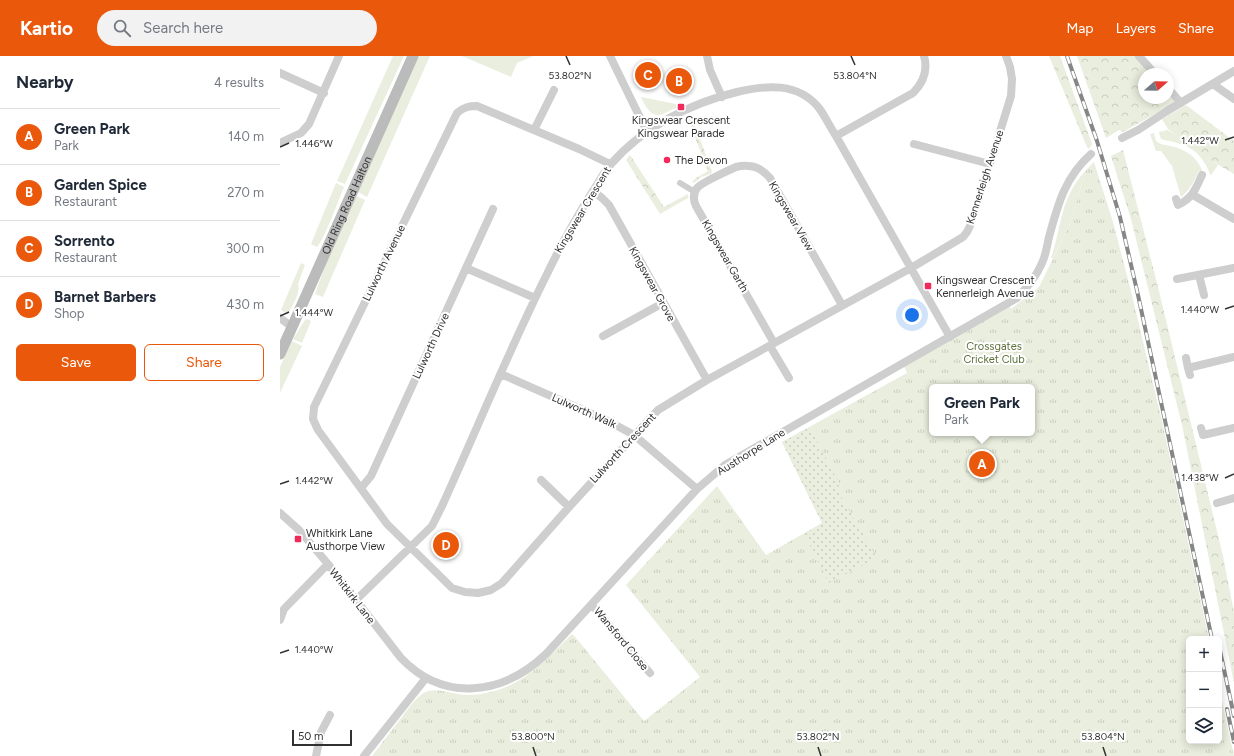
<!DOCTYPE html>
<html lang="en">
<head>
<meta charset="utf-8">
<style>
  body { margin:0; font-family:Figtree,sans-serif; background:#f2f2f3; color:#1f2937 }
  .controls { position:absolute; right:12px; bottom:12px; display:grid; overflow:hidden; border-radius:6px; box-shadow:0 2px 10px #0003 }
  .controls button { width:36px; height:36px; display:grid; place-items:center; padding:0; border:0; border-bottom:1px solid #e0e1e3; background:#fff; color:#1f2937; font:20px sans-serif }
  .compass { position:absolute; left:858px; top:12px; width:36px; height:36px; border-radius:50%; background:#fff; box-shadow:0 2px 10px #0003; rotate:70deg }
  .scale { position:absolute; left:12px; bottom:10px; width:60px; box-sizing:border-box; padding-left:4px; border:2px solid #313131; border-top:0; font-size:11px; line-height:14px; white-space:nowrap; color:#313131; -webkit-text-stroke:3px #fff; paint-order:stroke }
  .you { position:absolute; left:632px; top:259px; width:14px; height:14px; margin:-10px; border:3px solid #fff; border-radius:50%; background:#1a73e8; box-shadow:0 0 0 6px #1a73e833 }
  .badge { display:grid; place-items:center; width:26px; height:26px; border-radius:50%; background:#ea580c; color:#fff; font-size:13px; font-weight:700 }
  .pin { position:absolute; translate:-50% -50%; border:2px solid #fff; box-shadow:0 1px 4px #0006 }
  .popup { position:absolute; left:649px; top:328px; width:106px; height:52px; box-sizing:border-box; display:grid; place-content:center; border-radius:6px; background:#fff; filter:drop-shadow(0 1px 3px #0005); font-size:13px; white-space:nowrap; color:#747a83 }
  .popup b { font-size:15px; color:#1f2937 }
  .popup::after { content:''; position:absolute; left:50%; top:100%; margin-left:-8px; border:8px solid transparent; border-top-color:#fff }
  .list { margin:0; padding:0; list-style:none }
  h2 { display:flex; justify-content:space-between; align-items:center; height:52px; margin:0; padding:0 16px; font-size:17px }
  h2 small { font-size:13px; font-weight:400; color:#747a83 }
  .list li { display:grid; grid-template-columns:26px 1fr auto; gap:12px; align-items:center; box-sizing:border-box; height:56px; padding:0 16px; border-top:1px solid #e0e1e3 }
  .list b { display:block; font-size:15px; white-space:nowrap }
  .list p { margin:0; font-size:13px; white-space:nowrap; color:#747a83 }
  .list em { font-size:13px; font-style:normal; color:#747a83 }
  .actions { display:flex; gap:8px; padding:12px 16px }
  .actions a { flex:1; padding:9px 0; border:1px solid #ea580c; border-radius:6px; text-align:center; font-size:14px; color:#ea580c }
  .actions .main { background:#ea580c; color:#fff }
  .icon { flex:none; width:22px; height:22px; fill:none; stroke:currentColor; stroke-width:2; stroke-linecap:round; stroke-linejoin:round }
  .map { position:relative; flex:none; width:954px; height:700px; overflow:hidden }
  header { display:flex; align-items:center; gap:24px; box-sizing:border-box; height:56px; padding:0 20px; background:#ea580c; color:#fff }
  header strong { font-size:19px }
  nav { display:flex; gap:22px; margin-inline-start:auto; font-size:14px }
  .search { width:280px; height:36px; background:#f2f2f3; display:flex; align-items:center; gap:10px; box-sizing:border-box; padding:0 14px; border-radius:22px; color:#747a83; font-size:15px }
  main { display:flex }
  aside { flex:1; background:#fff }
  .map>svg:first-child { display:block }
  .grass { fill:#e9eede }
  .forest { fill:url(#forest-crowns) }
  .park { fill:url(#park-tufts); fill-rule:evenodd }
  .garden { fill:url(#garden-dots) }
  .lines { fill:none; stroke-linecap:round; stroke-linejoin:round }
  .pedestrian { stroke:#cecece; stroke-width:6 }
  .minor { stroke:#cecece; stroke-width:8 }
  .secondary { stroke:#bbb; stroke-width:11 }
  .rail-casing { stroke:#868686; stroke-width:4 }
  .rail { stroke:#fff; stroke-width:2.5; stroke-dasharray:8; stroke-linecap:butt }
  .ticks { fill:none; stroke:#313131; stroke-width:1.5 }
  .poi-dot { fill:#f02a5a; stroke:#fff; stroke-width:1.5 }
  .labels { text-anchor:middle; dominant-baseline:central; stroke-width:4; stroke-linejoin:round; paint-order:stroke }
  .poi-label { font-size:11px; fill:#313131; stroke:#fff; text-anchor:start }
  .street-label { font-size:11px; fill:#313131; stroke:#fff }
  .park-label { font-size:11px; fill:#5c703a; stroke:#fff }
  .ticks-label { font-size:10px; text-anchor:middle; fill:#313131; stroke:#fff; stroke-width:4; stroke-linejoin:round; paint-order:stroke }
</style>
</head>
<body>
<header>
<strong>Kartio</strong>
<div class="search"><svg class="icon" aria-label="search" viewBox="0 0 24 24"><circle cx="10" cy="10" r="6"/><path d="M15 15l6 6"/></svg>Search here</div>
<nav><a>Map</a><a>Layers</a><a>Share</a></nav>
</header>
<main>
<aside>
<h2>Nearby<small>4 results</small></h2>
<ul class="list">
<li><span class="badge">A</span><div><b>Green Park</b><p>Park</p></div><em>140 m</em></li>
<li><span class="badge">B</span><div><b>Garden Spice</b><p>Restaurant</p></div><em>270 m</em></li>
<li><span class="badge">C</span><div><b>Sorrento</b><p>Restaurant</p></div><em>300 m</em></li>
<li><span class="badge">D</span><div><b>Barnet Barbers</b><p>Shop</p></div><em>430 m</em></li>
</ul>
<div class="actions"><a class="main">Save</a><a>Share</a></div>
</aside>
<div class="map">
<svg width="954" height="700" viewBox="0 0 954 700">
  <defs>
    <pattern id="forest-crowns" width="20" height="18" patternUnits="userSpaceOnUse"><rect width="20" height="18" fill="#e9eede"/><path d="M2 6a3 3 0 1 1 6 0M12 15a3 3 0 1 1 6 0" fill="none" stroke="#c8cdbf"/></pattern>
    <pattern id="park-tufts" width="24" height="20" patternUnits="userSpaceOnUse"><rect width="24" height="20" fill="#e9eede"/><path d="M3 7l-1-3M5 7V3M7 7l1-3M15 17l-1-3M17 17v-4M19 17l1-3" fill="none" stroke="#c8cdbf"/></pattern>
    <pattern id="garden-dots" width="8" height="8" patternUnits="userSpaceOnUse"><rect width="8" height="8" fill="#e9eede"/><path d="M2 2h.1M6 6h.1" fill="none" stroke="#c8cdbf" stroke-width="1.8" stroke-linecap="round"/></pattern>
  </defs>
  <rect width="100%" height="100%" fill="#fff"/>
  <path class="grass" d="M 113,0 L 124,0 L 65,128 L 57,125 Z
    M 138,0 L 150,0 L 87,141 L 78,136 Z
    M 182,0 L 253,0 L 237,7 L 231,21 Z
    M 361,41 L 401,49 C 381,59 373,68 361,41 Z
    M 887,74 L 889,75 L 888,74 C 906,85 921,98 938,109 L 931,119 L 930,118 C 924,102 914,91 897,87 C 892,85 886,85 881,83 L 879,77 L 879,76 L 882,75 L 882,77 L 883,75 Z
    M 874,77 L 876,85 L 879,87 C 883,89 887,89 891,90 C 906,94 916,100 922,114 L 921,115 L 919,115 C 914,125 910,134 901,141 L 892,110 L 881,95 L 876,95 L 870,78 Z
    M 806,114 L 789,170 L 773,202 L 771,202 C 783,167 779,144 806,114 Z
    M 56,127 L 64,131 C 59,143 44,184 37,191 L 31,188 Z
    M 76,140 L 85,144 L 43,241 L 35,238 L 46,207 Z
    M 21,207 L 25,209 L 18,228 C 21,236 13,248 9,256 L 4,256 L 1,254 Z
    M 27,263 L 31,265 L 22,287 L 13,283 L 25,264 Z
    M 12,285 L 22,290 L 0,337 L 0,311 Z"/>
  <path class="forest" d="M 769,0 L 780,0 L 812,88 L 809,93 L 807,91 Z
    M 797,0 L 856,0 L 872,18 L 864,18 L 864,42 L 888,42 L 888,35 L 898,45 L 843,76 L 839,74 L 826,82 Z
    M 906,49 L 954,85 L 954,118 L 922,99 L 888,73 L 882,63 Z
    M 412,62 L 432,115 L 431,118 L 421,121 L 414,127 L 412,126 L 416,122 L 428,115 L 408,63 Z
    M 843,94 L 878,231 L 943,500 L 954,556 L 954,627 L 902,369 L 851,163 L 831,100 Z
    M 350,99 L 384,151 L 408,138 L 408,142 L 380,158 L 346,104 Z"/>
  <path class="park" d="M 814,106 L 833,166 L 851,235 L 882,365 L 929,583 L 909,583 L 909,685 L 939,685 L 939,631 L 954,700 L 92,700 C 102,687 112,674 122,661 C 127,654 135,643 142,638 C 156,629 172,639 187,639 C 236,638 259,610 292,578 L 296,582 L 364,665 L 420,621 L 346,529 L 437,430 L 486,499 L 542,467 L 502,386 L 627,317 L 623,308 L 728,247 L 731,253 L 759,231 L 789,170 L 806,114 ZM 652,331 L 752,331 L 752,377 L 652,377 Z"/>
  <path class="garden" d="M 530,371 L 560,429 L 556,432 L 597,502 L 549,527 L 524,478 L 542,467 L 502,386 Z"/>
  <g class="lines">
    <path class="pedestrian" d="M 400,127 L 415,136"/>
    <path class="minor" d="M 330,0 L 367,76
      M 427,0 L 430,14 L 442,41
      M 859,0 L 875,18
      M 0,17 L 44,37
      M 933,28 L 954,43
      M 888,32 L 901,47
      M 254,74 L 274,34
      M 556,80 L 633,37 C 643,27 648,14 644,0
      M 842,82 L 858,74 L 887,55 L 954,15
      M 0,87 L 21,77 L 29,68 L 59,0
      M 634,88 L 710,108
      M 330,108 L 299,93 L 197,50 C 189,50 184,51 177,57 L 34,351 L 33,363 L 38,374 L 107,468 L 172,532 L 185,536 L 198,537 L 211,534 L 222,527 L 289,451 L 378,354 L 427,324 L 631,212 L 683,181 L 687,176 L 690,170 L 710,108 L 731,40 L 732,23 L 730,11 L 726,0
      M 313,135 L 322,142 L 329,149 L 427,324
      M 913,139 L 954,163
      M 896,143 L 898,149 C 913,142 916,132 922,119
      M 186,212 L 255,242
      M 919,219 L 924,239
      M 897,223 L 954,212
      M 0,262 L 12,271
      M 323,280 L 383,247
      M 494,287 L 416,150 C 413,144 413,138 417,132 C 421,127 449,114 456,111 C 460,110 464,109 468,110 C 477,110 484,115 490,122 L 562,249
      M 490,290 L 509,322
      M 906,302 L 908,312
      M 221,318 L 330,366 L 354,379 L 417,433
      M 910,319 L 908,312 L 954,301
      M 921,372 L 923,379 L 954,372
      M 261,424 L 289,451
      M 81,432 L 91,420 L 186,212 L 213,153
      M 937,447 L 954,442
      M 0,457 L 19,474 L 48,508 L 121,602 C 164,647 223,639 266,598 L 417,433 L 445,409 L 737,242 C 748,231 756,221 762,207 C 766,199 767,189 769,181 C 778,148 785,121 811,98
      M 76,544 L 152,470 L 162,450 C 197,373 229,294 267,218 C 281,189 296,162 313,135 C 319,126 324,116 331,108 C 363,71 411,47 457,36 C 486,29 518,26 539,52 C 545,60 550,71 556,80 L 670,281
      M 312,549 L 370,617
      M 0,564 L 4,553 L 48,508
      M 36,700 L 41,676 L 50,659
      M 84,700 L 146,622"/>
    <path class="secondary" id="s1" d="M 0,298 L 133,0"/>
    <defs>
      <path id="rail" d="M 787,0 L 817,85 L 840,161 L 858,239 L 932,583
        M 939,590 L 954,660
        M 947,653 L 954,686"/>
    </defs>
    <use href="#rail" class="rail-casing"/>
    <use href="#rail" class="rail"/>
  </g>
  <path class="ticks" d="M 286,0 L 290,9M 571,0 L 575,9M 945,84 L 954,81M 0,91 L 9,87M 945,253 L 954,250M 0,260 L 9,256M 945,422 L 954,418M 0,428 L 9,425M 0,597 L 9,594M 253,691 L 256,700M 538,691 L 541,700M 823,691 L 826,700"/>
  <g class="poi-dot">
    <rect x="397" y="47" width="8" height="8" rx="2"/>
    <circle cx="387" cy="104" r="4"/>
    <rect x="644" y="226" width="8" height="8" rx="2"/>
    <rect x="14" y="479" width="8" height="8" rx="2"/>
  </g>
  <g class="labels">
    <g class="poi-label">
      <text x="401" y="64" text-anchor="middle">Kingswear Crescent<tspan x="401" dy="13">Kingswear Parade</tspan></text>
      <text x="395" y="104">The Devon</text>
      <text x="656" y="224">Kingswear Crescent<tspan x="656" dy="13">Kennerleigh Avenue</tspan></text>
      <text x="26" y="477">Whitkirk Lane<tspan x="26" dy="13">Austhorpe View</tspan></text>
    </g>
    <g class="street-label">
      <text transform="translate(705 121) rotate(-72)">Kennerleigh Avenue</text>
      <text stroke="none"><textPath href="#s1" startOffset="163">Old Ring Road Halton</textPath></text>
      <text transform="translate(303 154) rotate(-59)">Kingswear Crescent</text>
      <text transform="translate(511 160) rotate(60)">Kingswear View</text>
      <text transform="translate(445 200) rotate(60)">Kingswear Garth</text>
      <text transform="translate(104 207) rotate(-64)">Lulworth Avenue</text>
      <text transform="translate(372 228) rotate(61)">Kingswear Grove</text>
      <text transform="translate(151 290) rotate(-65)">Lulworth Drive</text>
      <text transform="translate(304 355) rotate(24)">Lulworth Walk</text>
      <text transform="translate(343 392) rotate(-47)">Lulworth Crescent</text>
      <text transform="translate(471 396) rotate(-32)">Austhorpe Lane</text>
      <text transform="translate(72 540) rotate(52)">Whitkirk Lane</text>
      <text transform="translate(341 583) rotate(50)">Wansford Close</text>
    </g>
    <g class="park-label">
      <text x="714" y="290">Crossgates<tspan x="714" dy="13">Cricket Club</tspan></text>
    </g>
  </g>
  <g class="ticks-label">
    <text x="290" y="23">53.802°N</text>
    <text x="575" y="23">53.804°N</text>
    <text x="920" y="88">1.442°W</text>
    <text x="34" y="91">1.446°W</text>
    <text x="920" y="257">1.440°W</text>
    <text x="34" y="260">1.444°W</text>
    <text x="920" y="425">1.438°W</text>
    <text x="34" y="428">1.442°W</text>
    <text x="34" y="597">1.440°W</text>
    <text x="253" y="684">53.800°N</text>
    <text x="538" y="684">53.802°N</text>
    <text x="823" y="684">53.804°N</text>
  </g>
</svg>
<div class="controls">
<button>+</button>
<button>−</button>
<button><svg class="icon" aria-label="layers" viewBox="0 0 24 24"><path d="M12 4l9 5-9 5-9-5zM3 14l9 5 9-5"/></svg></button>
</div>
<svg class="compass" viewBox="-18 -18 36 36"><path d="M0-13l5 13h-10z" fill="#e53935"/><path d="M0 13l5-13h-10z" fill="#747a83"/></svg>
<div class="scale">50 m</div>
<div class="you"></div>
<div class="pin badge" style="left:702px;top:408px">A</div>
<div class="popup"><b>Green Park</b>Park</div>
<div class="pin badge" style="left:399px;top:25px">B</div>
<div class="pin badge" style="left:368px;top:19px">C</div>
<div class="pin badge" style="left:166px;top:489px">D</div>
</div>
</main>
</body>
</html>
